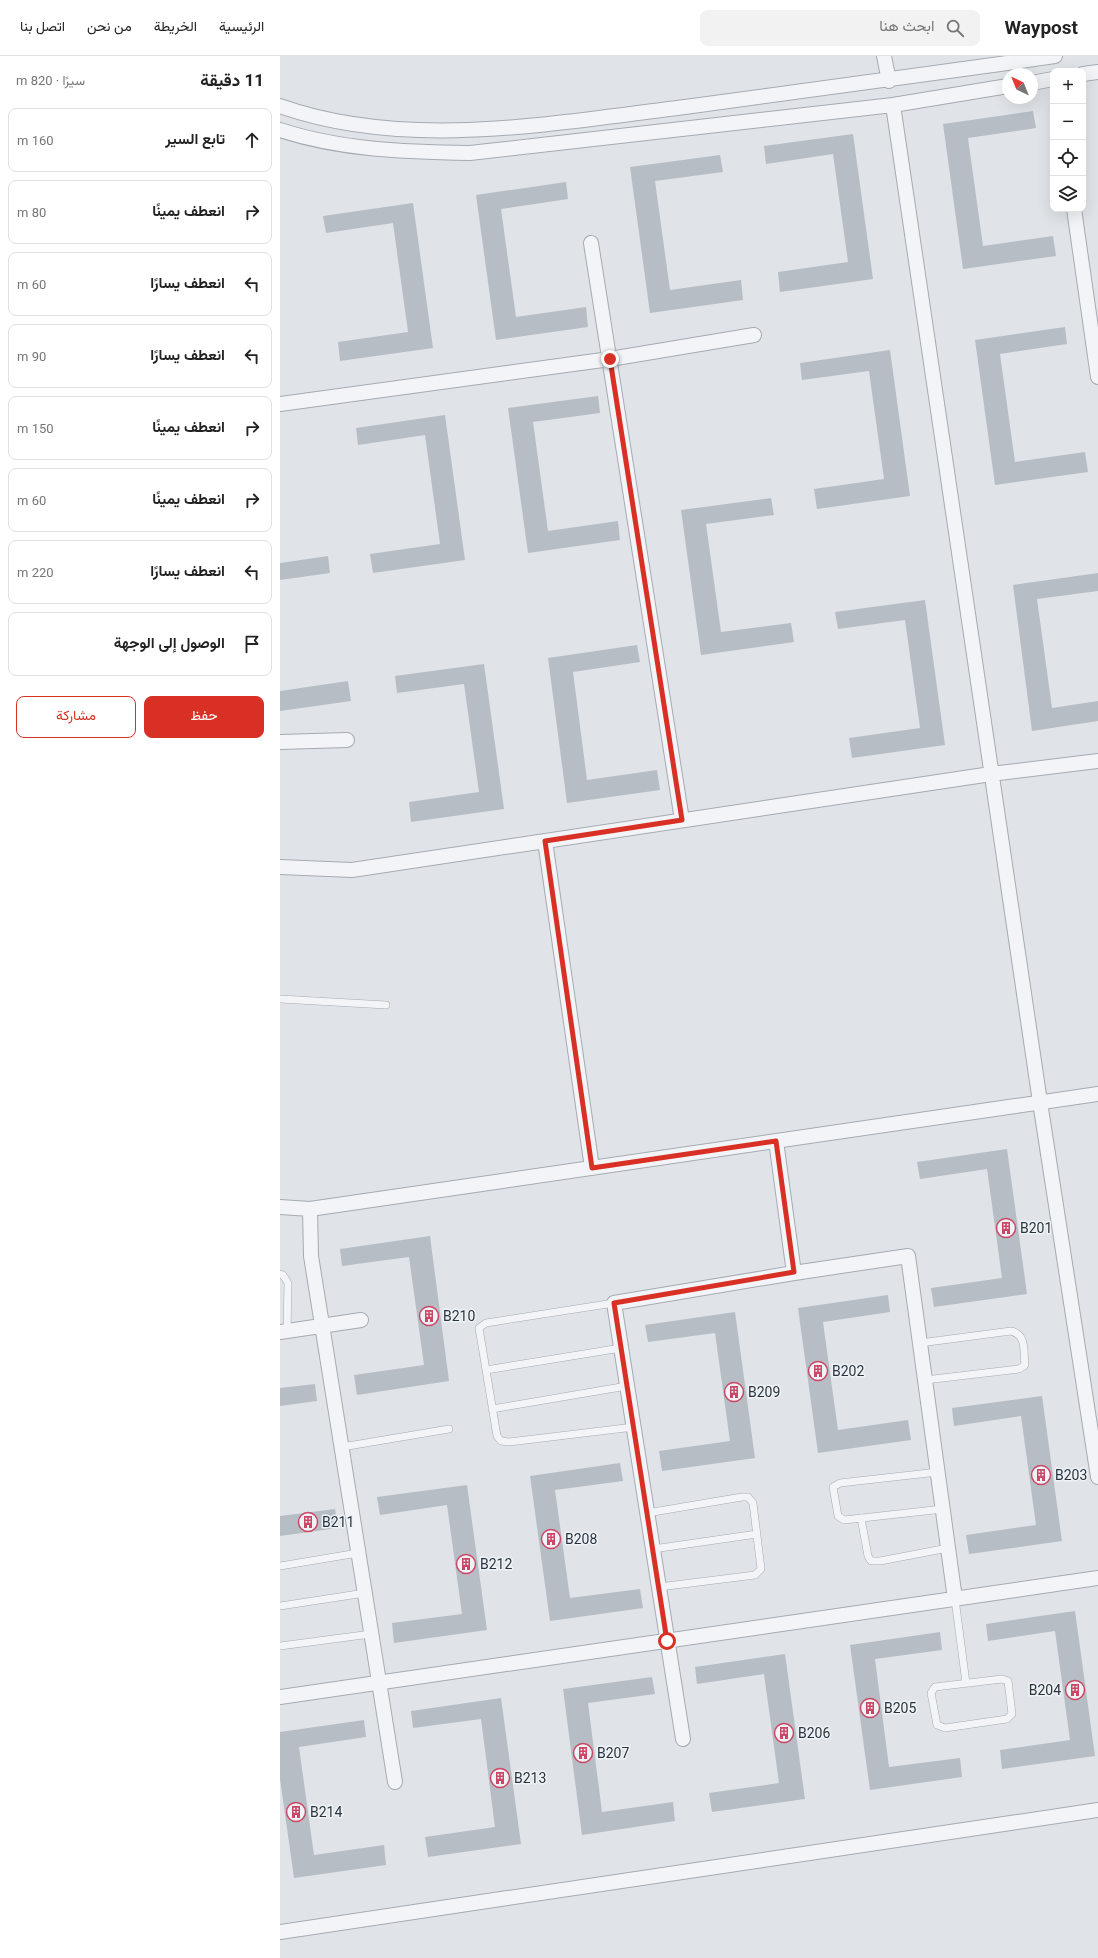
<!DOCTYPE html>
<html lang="ar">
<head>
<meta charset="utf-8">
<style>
  body { margin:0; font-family:Roboto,Vazirmatn,sans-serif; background:#f2f2f2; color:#222; direction:rtl }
  .controls { position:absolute; right:12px; top:12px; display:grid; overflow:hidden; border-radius:8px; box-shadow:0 4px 16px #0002 }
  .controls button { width:36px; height:36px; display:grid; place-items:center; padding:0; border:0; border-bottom:1px solid #e0e0e0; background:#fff; color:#222; font:20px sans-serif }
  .compass { position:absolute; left:722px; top:12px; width:36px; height:36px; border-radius:50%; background:#fff; box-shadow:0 4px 16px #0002; rotate:317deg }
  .stop { position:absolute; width:12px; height:12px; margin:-9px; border:3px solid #d93025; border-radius:50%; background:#fff }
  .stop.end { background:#d93025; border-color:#fff; box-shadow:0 1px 4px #0008 }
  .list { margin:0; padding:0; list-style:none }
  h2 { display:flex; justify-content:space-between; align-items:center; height:52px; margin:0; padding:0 16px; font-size:17px }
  h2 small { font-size:13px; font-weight:400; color:#767676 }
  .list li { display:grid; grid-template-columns:26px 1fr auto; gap:12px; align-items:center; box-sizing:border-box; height:64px; margin:0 8px 8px; padding:0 8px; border:1px solid #e0e0e0; border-radius:8px }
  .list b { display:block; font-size:15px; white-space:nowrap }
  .list em { font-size:13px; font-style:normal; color:#767676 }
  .actions { display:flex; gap:8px; padding:12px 16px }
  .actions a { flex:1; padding:9px 0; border:1px solid #d93025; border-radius:8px; text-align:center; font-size:14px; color:#d93025 }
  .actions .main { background:#d93025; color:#fff }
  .icon { flex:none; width:22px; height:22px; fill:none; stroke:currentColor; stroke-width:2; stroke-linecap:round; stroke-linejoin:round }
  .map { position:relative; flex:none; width:818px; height:1902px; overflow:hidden; direction:ltr }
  header { display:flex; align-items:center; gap:24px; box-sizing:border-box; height:56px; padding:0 20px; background:#fff; border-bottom:1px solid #e0e0e0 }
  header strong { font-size:19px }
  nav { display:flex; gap:22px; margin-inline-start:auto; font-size:14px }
  .search { width:280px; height:36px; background:#f2f2f2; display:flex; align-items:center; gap:10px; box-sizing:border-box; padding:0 14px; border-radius:8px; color:#767676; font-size:15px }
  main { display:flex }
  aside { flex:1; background:#fff }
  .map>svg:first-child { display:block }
  .building { fill:#b7bdc5 }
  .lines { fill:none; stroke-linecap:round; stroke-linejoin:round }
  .service-casing { stroke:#a5abb2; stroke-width:8 }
  .minor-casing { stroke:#a5abb2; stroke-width:16 }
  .service { stroke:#f2f4f7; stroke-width:7 }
  .minor { stroke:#f2f4f7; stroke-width:14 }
  .route { stroke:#d93025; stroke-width:5 }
  .labels { text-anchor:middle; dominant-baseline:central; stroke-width:3; stroke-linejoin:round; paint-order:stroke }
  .poi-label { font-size:14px; fill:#29333f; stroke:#eff3f6; text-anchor:start }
</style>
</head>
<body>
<header>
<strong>Waypost</strong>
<div class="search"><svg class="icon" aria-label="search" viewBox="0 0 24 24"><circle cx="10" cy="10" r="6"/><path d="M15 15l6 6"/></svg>ابحث هنا</div>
<nav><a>الرئيسية</a><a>الخريطة</a><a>من نحن</a><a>اتصل بنا</a></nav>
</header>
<main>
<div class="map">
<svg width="818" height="1902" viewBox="0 0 818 1902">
  <rect width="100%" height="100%" fill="#e0e4e8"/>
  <path class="building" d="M 753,55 L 756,72 L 688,82 L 703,190 L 773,180 L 776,200 L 683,213 L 663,68 Z
    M 573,78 L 593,223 L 500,236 L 498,216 L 568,206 L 553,98 L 486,108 L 484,90 Z
    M 440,99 L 443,116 L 375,125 L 390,234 L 461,224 L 463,244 L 370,257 L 350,111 Z
    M 286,126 L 288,143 L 221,153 L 236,261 L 306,251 L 308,271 L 216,284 L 196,139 Z
    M 133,147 L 153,292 L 60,305 L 58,286 L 128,276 L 113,167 L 46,177 L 43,160 Z
    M 785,271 L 787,288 L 720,298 L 735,406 L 805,396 L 808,416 L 715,429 L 695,284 Z
    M 610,294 L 630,440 L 537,453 L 534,433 L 604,423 L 589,315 L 522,324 L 520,307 Z
    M 318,340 L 320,357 L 253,366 L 268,475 L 338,465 L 340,484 L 248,497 L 228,352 Z
    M 165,359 L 185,504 L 93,517 L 90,498 L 160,488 L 145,379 L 78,389 L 76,372 Z
    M 491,442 L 494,459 L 426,468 L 441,576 L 511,567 L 514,586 L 421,599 L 401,454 Z
    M 48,500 L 50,517 L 0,524 L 0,507 Z
    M 818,517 L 818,535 L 757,543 L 772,652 L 818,645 L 818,665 L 752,675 L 733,529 Z
    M 645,544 L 665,689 L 572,702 L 569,682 L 640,672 L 625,564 L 558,573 L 555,556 Z
    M 357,589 L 360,606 L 293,616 L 307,724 L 377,714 L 380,734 L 287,747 L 268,602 Z
    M 204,608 L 224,753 L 131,766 L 129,746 L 199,736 L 184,628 L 117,637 L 115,620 Z
    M 68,625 L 71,645 L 0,655 L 0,635 Z
    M 727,1093 L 747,1238 L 654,1251 L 651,1232 L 722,1222 L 707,1113 L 640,1123 L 637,1106 Z
    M 150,1180 L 169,1325 L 77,1339 L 74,1319 L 144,1309 L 129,1201 L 62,1210 L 60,1193 Z
    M 608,1239 L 610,1256 L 543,1266 L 558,1374 L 628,1364 L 631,1384 L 538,1397 L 518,1252 Z
    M 455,1256 L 475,1402 L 382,1415 L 379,1395 L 450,1385 L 435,1277 L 368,1286 L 365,1269 Z
    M 35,1328 L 37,1345 L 0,1350 L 0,1332 Z
    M 762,1340 L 782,1485 L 689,1498 L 686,1479 L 756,1469 L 741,1360 L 674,1370 L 672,1352 Z
    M 340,1407 L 343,1425 L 275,1434 L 290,1542 L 360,1533 L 363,1552 L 270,1565 L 250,1420 Z
    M 187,1429 L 207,1574 L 114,1587 L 112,1567 L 182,1558 L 167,1449 L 100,1459 L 97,1441 Z
    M 55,1453 L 58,1472 L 0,1480 L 0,1460 Z
    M 795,1555 L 815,1700 L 722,1713 L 720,1694 L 790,1684 L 775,1575 L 708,1585 L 706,1568 Z
    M 660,1576 L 662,1594 L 595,1603 L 609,1711 L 680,1702 L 682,1721 L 590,1734 L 570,1589 Z
    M 505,1598 L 525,1743 L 432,1756 L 429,1737 L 499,1727 L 484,1618 L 417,1628 L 415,1611 Z
    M 372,1621 L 375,1638 L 308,1647 L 322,1756 L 393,1746 L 395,1765 L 302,1779 L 283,1633 Z
    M 221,1642 L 241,1788 L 148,1801 L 145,1781 L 215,1771 L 201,1663 L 133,1672 L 131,1655 Z
    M 84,1664 L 86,1681 L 19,1691 L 34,1799 L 104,1789 L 106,1809 L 14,1822 L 0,1723 L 0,1676 Z"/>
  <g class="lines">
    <defs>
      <path id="service" d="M 0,943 L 106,949
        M 0,1218 L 3,1219 L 8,1227 L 7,1275
        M 334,1247 L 206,1267 L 199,1272 L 217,1380 L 221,1385 L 229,1386 L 354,1371
        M 640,1287 L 731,1275 C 747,1279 743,1294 745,1309 L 739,1313 L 645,1324
        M 206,1314 L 341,1292
        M 212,1353 L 347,1330
        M 62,1391 L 169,1373
        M 658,1416 L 560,1427 L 553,1431 L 558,1460 L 564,1464 L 663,1453
        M 367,1457 L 462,1441 L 468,1441 L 473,1447 L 481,1513 L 475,1519 L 379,1531
        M 581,1462 L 588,1500 L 591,1505 L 600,1505 L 668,1492
        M 373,1493 L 477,1478
        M 0,1510 L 78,1497
        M 675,1543 L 686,1627
        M 0,1550 L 85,1537
        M 0,1590 L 91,1578
        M 722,1623 L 728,1625 L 732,1658 L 727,1663 L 665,1672 L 657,1669 L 651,1637 L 655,1631 Z"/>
      <path id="minor" d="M 604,0 L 609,25
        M 803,18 L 818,16
        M 752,27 L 773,23
        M 613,49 L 760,1046 L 818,1421
        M 0,50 C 127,95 274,67 405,51 C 529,35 652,18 775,0
        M 0,74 C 61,94 126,96 190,97 L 613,49 L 728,30
        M 794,153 L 818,321
        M 311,187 L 402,764
        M 0,348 L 330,303 L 474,279
        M 0,686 L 67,684
        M 265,785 L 312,1112
        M 0,811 L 72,814 L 711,718 L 818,705
        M 496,1085 L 514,1217
        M 0,1151 L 30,1153 L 818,1038
        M 30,1153 L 31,1200 L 115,1726
        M 0,1276 L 81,1264
        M 0,1641 L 818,1522
        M 403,1683 L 334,1247 L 514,1217 L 628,1200 L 675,1543
        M 0,1876 L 818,1754"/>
    </defs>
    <use href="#service" class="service-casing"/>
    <use href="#minor" class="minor-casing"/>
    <use href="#service" class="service"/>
    <use href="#minor" class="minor"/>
  </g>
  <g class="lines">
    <path class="route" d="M 330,303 L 402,764 L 265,785 L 312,1112 L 496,1085 L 514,1216 L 334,1247 L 387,1585"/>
  </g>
  <defs>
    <symbol id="building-ring" viewBox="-11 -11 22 22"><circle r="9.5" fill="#eff3f6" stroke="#cb4766" stroke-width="1.5"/><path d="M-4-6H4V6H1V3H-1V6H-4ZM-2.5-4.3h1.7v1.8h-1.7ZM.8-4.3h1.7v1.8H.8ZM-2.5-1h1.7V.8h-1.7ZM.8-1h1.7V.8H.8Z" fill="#cb4766"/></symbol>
  </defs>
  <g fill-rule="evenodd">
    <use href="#building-ring" x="715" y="1161" width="22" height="22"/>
    <use href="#building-ring" x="138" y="1249" width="22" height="22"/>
    <use href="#building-ring" x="527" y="1304" width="22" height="22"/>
    <use href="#building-ring" x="443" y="1325" width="22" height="22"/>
    <use href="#building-ring" x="750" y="1408" width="22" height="22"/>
    <use href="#building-ring" x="17" y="1455" width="22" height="22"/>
    <use href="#building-ring" x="260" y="1472" width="22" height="22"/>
    <use href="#building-ring" x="175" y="1497" width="22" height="22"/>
    <use href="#building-ring" x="784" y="1623" width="22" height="22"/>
    <use href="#building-ring" x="579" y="1641" width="22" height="22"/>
    <use href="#building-ring" x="493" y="1666" width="22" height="22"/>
    <use href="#building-ring" x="292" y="1686" width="22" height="22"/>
    <use href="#building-ring" x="209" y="1711" width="22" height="22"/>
    <use href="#building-ring" x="5" y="1745" width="22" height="22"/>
  </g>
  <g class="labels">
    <g class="poi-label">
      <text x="740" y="1172">B201</text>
      <text x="163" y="1260">B210</text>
      <text x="552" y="1315">B202</text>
      <text x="468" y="1336">B209</text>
      <text x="775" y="1419">B203</text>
      <text x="42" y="1466">B211</text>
      <text x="285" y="1483">B208</text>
      <text x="200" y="1508">B212</text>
      <text x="781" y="1634" text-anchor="end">B204</text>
      <text x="604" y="1652">B205</text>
      <text x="518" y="1677">B206</text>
      <text x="317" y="1697">B207</text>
      <text x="234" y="1722">B213</text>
      <text x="30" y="1756">B214</text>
    </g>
  </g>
</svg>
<div class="controls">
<button>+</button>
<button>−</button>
<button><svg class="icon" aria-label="locate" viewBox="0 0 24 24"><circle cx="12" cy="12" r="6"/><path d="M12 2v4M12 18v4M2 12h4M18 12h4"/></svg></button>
<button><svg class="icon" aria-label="layers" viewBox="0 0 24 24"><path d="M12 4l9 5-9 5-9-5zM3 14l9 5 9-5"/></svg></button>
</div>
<svg class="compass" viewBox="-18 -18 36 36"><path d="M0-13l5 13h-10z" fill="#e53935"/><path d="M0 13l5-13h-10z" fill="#767676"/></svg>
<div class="stop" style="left:387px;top:1585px"></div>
<div class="stop end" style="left:330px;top:303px"></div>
</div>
<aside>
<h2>11 دقيقة<small>سيرًا · 820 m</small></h2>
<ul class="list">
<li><svg class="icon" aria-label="ahead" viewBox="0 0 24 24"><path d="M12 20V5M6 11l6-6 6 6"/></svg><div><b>تابع السير</b></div><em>160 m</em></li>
<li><svg class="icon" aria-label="right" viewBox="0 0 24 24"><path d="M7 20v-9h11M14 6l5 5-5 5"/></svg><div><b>انعطف يمينًا</b></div><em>80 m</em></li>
<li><svg class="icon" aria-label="left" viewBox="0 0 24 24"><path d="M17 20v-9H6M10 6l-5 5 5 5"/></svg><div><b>انعطف يسارًا</b></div><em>60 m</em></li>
<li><svg class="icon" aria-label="left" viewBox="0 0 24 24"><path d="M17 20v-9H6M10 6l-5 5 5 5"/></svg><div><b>انعطف يسارًا</b></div><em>90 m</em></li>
<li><svg class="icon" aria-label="right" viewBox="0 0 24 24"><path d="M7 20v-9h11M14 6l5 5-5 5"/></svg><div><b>انعطف يمينًا</b></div><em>150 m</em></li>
<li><svg class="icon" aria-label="right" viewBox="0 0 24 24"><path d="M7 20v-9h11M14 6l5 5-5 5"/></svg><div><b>انعطف يمينًا</b></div><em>60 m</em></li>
<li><svg class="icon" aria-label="left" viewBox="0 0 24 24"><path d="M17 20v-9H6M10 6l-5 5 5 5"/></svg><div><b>انعطف يسارًا</b></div><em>220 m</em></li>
<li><svg class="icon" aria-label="arrive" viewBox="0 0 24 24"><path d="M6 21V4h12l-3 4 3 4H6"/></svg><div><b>الوصول إلى الوجهة</b></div></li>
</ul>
<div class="actions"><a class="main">حفظ</a><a>مشاركة</a></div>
</aside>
</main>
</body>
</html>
